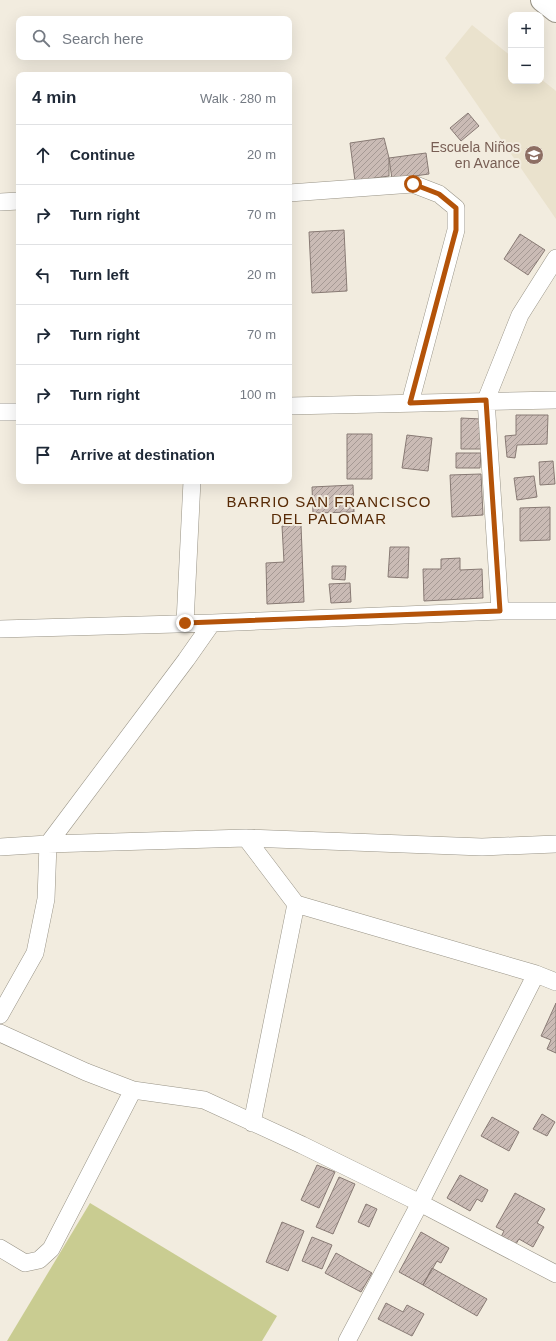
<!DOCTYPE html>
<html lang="en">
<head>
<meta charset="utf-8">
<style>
  body { margin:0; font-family:Arial,sans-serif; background:#f6f6f7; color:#1f2937 }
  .controls { position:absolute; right:12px; top:12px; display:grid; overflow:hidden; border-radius:8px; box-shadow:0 4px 16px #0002 }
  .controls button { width:36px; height:36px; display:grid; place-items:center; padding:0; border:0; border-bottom:1px solid #e0e1e3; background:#fff; color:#1f2937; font:20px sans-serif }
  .stop { position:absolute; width:12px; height:12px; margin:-9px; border:3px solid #b45309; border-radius:50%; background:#fff }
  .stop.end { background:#b45309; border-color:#fff; box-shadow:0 1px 4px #0008 }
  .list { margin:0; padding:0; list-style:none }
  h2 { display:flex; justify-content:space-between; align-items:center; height:52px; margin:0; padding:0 16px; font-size:17px }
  h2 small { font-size:13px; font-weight:400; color:#747a83 }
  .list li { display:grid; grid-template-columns:26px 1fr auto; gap:12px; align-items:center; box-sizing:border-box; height:60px; padding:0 16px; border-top:1px solid #e0e1e3 }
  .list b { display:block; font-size:15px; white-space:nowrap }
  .list em { font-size:13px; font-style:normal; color:#747a83 }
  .icon { flex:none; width:22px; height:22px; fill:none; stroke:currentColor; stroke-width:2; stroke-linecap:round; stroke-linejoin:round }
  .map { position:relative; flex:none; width:556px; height:1341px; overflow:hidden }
  .search { position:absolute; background:#fff; box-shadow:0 4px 16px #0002; left:16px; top:16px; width:276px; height:44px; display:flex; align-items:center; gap:10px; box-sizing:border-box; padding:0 14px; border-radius:8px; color:#747a83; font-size:15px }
  .panel { position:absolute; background:#fff; box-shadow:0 4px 16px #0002; left:16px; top:72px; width:276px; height:412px; border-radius:8px }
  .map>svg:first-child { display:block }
  .built { fill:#eae2cd }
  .pitch { fill:#c9cc91 }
  .building { fill:url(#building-hatch); stroke:#887a74 }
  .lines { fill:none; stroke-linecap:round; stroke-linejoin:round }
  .minor-casing { stroke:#989386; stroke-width:18 }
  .trunk-casing { stroke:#989386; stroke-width:24 }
  .minor { stroke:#fff; stroke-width:17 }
  .trunk { stroke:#fff; stroke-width:22 }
  .route { stroke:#b45309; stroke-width:5 }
  .labels { text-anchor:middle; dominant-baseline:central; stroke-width:4; stroke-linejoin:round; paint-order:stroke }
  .education-label { font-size:14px; fill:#785e54; stroke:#f2ecdf; text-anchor:end }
  .neighbourhood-label { font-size:15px; letter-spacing:1px; fill:#582b07; stroke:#f2ecdf }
</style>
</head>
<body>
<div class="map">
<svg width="556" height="1341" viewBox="0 0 556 1341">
  <defs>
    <pattern id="building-hatch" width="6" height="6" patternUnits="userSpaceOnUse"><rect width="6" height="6" fill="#cabbb5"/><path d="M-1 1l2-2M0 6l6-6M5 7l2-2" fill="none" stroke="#a59994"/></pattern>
  </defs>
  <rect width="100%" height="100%" fill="#f2ecdf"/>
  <path class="built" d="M 472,25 L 511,56 L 511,81 L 541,81 L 541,79 L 556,91 L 556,219 L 445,58 Z"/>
  <path class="pitch" d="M 90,1203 L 277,1316 L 262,1341 L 7,1341 Z"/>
  <path class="building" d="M 468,113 L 479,126 L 461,141 L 450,128 Z
    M 384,138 L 389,158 L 389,176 L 355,181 L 350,143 Z
    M 426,153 L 429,174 L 392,179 L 389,158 Z
    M 344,230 L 347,291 L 312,293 L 309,232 Z
    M 520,234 L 545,250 L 528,275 L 504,259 Z
    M 516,415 L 548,415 L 547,444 L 517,445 L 515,458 L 507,457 L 505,436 L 516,435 Z
    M 461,418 L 481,419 L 481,449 L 461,449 Z
    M 347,434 L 372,434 L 372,479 L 347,479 Z
    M 407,435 L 432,438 L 428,471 L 402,468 Z
    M 456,453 L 481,453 L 480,468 L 456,468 Z
    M 553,461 L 555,484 L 540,485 L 539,462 Z
    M 481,474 L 483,515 L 452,517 L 450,475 Z
    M 534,476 L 537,497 L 517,500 L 514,478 Z
    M 353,485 L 354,512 L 313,513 L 312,487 Z
    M 550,507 L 550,540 L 520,541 L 520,508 Z
    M 301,525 L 304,602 L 267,604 L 266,563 L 284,562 L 282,526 Z
    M 390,547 L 409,547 L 408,578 L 388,577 Z
    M 460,558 L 460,570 L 482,569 L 483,598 L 424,601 L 423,569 L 441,569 L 441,559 Z
    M 332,566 L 346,566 L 345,580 L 332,579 Z
    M 350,583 L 351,602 L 331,603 L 329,584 Z
    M 556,1003 L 556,1053 L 547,1049 L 551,1040 L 541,1036 Z
    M 542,1114 L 555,1122 L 547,1136 L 533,1129 Z
    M 492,1117 L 519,1132 L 509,1151 L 481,1136 Z
    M 317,1165 L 335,1172 L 319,1208 L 301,1200 Z
    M 460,1175 L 488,1190 L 482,1202 L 477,1199 L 470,1211 L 447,1198 Z
    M 339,1177 L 355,1184 L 333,1234 L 316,1227 Z
    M 515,1193 L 545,1209 L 537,1223 L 544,1227 L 533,1247 L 519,1239 L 516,1244 L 501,1237 L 504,1231 L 496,1227 Z
    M 366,1204 L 377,1209 L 369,1227 L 358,1222 Z
    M 282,1222 L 304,1231 L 288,1271 L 266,1262 Z
    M 421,1232 L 449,1248 L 441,1263 L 437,1261 L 423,1285 L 399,1272 Z
    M 312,1237 L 332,1245 L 322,1269 L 302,1261 Z
    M 336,1253 L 372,1273 L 361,1292 L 325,1273 Z
    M 432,1268 L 487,1299 L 477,1316 L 423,1285 Z
    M 386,1303 L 403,1312 L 407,1305 L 424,1314 L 412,1336 L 378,1319 Z"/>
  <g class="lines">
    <defs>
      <path id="minor" d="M 289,193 L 413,184 L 439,194 L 456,208 L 456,230 L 410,403
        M 0,202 L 19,201
        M 289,406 L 556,400
        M 0,412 L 19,412
        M 500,611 L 486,400 L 520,315 L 556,258
        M 185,623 L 192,481
        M 0,629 L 212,623 L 500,611 L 556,611
        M 246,838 L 296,904 L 252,1123
        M 0,847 L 48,844 L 246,838 L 482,847 L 556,844
        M 296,904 L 536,974 L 556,982
        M 0,1015 L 35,953 L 46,899 L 48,844 L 186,660 L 212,623
        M 0,1033 L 86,1072 L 133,1090 L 204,1100 L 302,1145 L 420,1203 L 556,1274
        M 0,1248 L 25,1263 L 39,1260 L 51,1249 L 133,1090
        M 347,1341 L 420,1203 L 536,974"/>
      <path id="trunk" d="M 542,0 L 556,11"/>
    </defs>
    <use href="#minor" class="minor-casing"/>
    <use href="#trunk" class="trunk-casing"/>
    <use href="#minor" class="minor"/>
    <use href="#trunk" class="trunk"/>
  </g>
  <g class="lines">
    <path class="route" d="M 185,623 L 500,611 L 486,400 L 410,403 L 456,230 L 456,208 L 439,194 L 413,184"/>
  </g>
  <defs>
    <symbol id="school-disc" viewBox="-11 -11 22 22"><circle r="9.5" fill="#8d6e63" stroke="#f2ecdf"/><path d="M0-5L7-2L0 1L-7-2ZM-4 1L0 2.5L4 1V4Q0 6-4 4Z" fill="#fff"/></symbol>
  </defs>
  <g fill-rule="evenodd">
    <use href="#school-disc" x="523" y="144" width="22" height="22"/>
  </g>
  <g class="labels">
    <g class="education-label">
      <text x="520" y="147">Escuela Niños<tspan x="520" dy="16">en Avance</tspan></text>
    </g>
    <g class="neighbourhood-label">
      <text x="329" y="501">BARRIO SAN FRANCISCO<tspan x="329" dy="17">DEL PALOMAR</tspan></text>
    </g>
  </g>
</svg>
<div class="controls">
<button>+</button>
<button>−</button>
</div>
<div class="stop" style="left:413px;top:184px"></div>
<div class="stop end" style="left:185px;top:623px"></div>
<div class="search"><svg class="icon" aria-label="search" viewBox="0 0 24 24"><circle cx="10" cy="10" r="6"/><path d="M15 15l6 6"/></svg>Search here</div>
<section class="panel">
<h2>4 min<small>Walk · 280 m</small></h2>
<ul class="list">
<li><svg class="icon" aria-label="ahead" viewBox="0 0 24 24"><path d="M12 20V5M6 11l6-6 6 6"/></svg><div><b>Continue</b></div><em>20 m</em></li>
<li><svg class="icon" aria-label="right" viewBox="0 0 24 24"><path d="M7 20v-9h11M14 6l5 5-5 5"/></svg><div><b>Turn right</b></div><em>70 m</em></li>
<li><svg class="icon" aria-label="left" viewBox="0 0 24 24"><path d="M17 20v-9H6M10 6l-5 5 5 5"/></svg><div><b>Turn left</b></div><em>20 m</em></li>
<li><svg class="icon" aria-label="right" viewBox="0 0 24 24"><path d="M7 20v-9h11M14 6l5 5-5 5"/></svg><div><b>Turn right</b></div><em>70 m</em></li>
<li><svg class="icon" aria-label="right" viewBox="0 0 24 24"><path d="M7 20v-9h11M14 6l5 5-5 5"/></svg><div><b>Turn right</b></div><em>100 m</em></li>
<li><svg class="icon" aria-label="arrive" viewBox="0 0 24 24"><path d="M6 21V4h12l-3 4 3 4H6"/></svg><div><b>Arrive at destination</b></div></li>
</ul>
</section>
</div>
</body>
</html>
